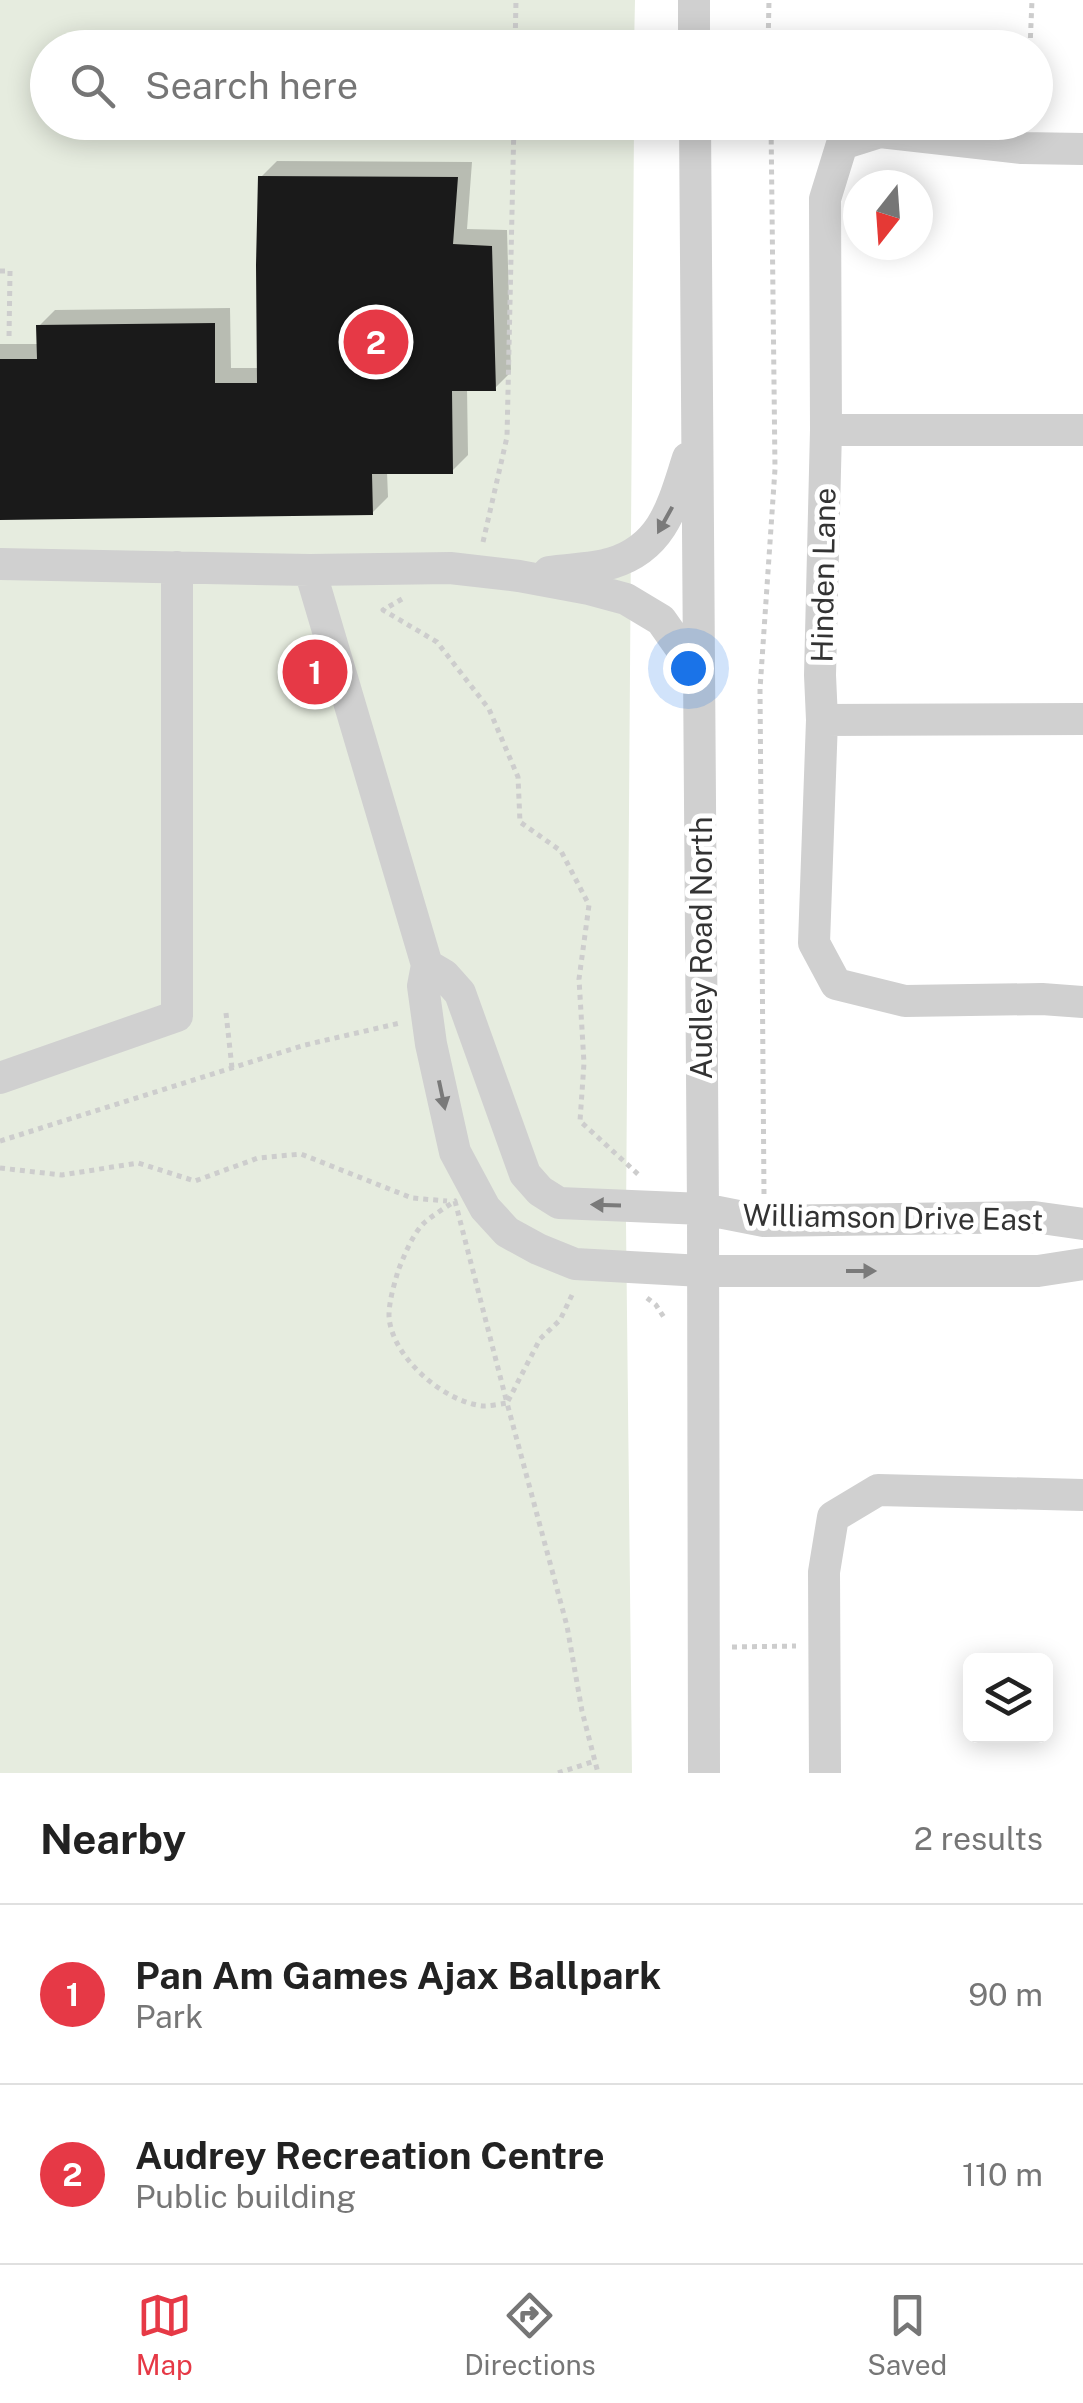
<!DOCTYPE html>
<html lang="en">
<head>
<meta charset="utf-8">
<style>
  body { margin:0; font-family:"Public Sans",sans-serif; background:#f6f6f6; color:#222 }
  .controls { position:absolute; right:30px; bottom:30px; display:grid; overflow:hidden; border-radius:15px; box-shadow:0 5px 25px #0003 }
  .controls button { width:90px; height:90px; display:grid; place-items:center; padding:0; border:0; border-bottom:2px solid #e0e0e0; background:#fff; color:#222; font:50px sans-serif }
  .compass { position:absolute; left:843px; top:170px; width:90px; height:90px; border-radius:50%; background:#fff; box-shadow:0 5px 25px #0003; rotate:197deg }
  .you { position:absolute; left:688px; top:668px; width:35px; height:35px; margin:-25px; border:8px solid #fff; border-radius:50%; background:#1a73e8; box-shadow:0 0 0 15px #1a73e833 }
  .badge { display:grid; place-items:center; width:65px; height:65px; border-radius:50%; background:#e63946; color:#fff; font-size:32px; font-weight:700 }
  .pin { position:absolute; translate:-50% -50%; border:5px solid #fff; box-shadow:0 2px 10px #0006 }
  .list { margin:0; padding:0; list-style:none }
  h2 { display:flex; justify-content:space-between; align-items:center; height:130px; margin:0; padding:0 40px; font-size:42px }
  h2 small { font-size:32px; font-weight:400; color:#767676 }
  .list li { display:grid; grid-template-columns:65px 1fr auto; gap:30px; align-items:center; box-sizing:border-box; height:180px; padding:0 40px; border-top:2px solid #e0e0e0 }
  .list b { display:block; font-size:38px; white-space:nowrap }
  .list p { margin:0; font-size:32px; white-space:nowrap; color:#767676 }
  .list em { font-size:32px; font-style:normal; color:#767676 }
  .icon { flex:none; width:55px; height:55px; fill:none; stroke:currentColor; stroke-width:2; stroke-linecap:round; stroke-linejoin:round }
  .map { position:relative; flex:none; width:1083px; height:1773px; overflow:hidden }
  .search { position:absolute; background:#fff; box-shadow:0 5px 25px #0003; left:30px; right:30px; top:30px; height:110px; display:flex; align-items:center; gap:25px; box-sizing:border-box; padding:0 35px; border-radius:55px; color:#767676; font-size:38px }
  .sheet { height:490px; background:#fff }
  nav { display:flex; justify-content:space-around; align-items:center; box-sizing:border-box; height:140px; border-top:2px solid #e0e0e0; background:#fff; font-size:28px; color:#767676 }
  nav a { display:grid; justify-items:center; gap:5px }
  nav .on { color:#e63946 }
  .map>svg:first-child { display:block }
  .green { fill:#e6ecdf }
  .shadow { fill:#0003 }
  .building { fill:#1a1a1a }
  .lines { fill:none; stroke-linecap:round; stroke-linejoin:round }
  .path { stroke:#cdcdcd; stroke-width:5; stroke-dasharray:5 5; stroke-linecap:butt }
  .minor { stroke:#d0d0d0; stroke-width:32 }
  .oneway { fill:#7a7a7a }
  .labels { text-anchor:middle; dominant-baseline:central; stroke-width:10; stroke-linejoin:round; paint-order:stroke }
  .street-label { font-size:30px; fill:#333; stroke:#fff }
</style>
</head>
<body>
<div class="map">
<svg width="1083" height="1773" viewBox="0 0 1083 1773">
  <rect width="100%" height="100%" fill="#fff"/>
  <path class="green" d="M 0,0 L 635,0 L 634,47 L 48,48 L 48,122 L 634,123 L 626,1222 L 632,1773 L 0,1773 Z"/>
  <path class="shadow" d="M 277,161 L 472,162 L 467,229 L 507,230 L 511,372 L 495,388 L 467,388 L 468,455 L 452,471 L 387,472 L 388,497 L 372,513 L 0,517 L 0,344 L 39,344 L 39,326 L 55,310 L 230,308 L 231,368 L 259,368 L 261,177 Z"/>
  <path class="building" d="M 258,176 L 458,177 L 453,244 L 492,246 L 496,391 L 452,391 L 453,474 L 372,474 L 373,515 L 0,520 L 0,359 L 37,359 L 36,325 L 215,323 L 215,383 L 257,383 L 256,265 Z"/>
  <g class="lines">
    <path class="path" d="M 515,48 L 516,0
      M 768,48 L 769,0
      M 1030,48 L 1032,0
      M 0,271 L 10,271 L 9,339
      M 483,542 L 507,437 L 514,122
      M 402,599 L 383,610 L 437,642 L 489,709 L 518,777 L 520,822 L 561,851 L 589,905 L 579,979 L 584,1063 L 580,1121 L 640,1176
      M 226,1013 L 232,1068
      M 0,1141 L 305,1045 L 400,1023
      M 0,1168 L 62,1175 L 138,1163 L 195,1181 L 258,1158 L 301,1154 L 412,1198 L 447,1201
      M 764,1194 L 760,689 L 775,469 L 771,122
      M 455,1201 L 507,1403 C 500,1404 491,1406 484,1406 C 445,1403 391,1357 389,1316 C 389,1301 394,1285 398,1271 C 404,1256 412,1235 424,1223 C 433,1215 445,1208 455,1201 Z
      M 572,1295 L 560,1320 L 540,1339 L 507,1403 L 567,1626 L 582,1711 L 598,1773
      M 647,1298 L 656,1305 L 665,1319
      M 732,1647 L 796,1646
      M 558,1773 L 595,1761"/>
    <path class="minor" d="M 694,0 L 694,48
      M 695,122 L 703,1209 L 704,1773
      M 1083,149 L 1022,148 L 880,132 L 842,144 L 825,199 L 826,430 L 1083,430
      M 0,564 L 310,570 L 450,568 L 519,576 L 589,589 L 626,599 L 661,620 L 699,674
      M 310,570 L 427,965 L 423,986 L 431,1044 L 455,1152 L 485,1208 L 507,1232 L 538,1249 L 575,1264 L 702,1271 L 1038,1271 L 1083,1264
      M 549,572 C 569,569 593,569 612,563 C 664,547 673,504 688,458
      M 1083,719 L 822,720 L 814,943 L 836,984 L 905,1001 L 1042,999 L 1083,1002
      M 822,720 L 820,675 L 826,430
      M 427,965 L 444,975 L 460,993 L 525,1174 L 540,1191 L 559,1203 L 703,1209 L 764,1221 L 1034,1217 L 1083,1224
      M 0,1078 L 177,1016 L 177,567
      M 825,1773 L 824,1572 L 833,1517 L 878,1490 L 1083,1495"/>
  </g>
  <defs><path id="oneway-solid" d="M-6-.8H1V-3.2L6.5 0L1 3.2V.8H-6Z" transform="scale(2.5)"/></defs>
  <g class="oneway">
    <use href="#oneway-solid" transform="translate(665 520) rotate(119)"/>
    <use href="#oneway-solid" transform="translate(442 1095) rotate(78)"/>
    <use href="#oneway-solid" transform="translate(606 1205) rotate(-178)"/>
    <use href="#oneway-solid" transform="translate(861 1271)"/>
  </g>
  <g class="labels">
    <g class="street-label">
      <text transform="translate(823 575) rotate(-89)">Hinden Lane</text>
      <text transform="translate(701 948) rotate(-90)">Audley Road North</text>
      <text transform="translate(893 1217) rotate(1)">Williamson Drive East</text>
    </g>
  </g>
</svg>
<div class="controls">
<button><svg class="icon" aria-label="layers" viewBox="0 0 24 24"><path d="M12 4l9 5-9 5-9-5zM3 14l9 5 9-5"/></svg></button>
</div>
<svg class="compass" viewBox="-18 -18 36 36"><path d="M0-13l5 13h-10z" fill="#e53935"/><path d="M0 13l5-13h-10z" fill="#767676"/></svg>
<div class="you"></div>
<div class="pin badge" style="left:315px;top:672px">1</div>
<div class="pin badge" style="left:376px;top:342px">2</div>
<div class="search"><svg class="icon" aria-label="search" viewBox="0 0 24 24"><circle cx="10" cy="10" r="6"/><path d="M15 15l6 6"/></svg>Search here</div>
</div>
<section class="sheet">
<h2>Nearby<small>2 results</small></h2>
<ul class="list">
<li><span class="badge">1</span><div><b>Pan Am Games Ajax Ballpark</b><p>Park</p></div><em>90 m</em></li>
<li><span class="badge">2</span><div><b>Audrey Recreation Centre</b><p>Public building</p></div><em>110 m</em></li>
</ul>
</section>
<nav>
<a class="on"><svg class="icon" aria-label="map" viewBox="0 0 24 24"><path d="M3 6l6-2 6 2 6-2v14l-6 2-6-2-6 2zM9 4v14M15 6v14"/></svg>Map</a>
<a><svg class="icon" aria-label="directions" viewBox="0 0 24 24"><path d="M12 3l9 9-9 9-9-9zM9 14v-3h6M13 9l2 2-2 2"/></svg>Directions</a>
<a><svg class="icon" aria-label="saved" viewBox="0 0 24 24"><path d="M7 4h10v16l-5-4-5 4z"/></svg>Saved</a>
</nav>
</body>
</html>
